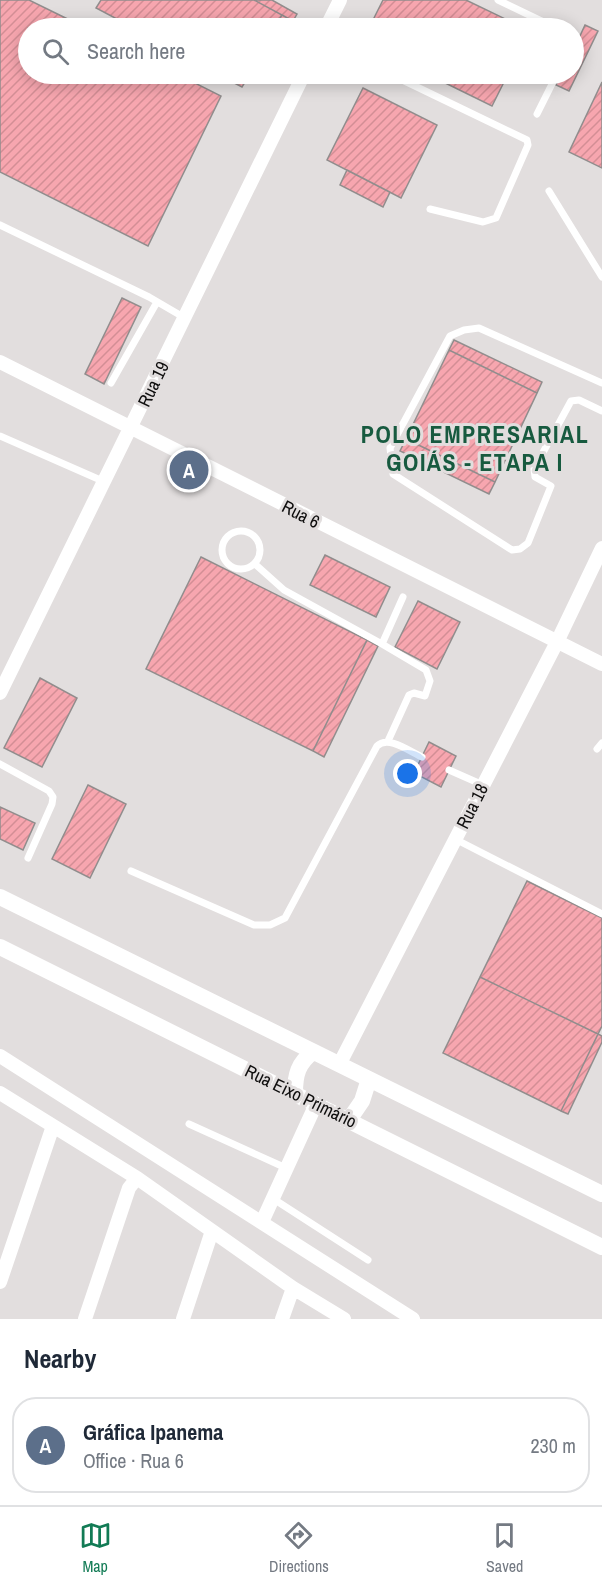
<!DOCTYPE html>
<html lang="en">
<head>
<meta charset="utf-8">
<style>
  body { margin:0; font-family:"Archivo Narrow",sans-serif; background:#f6f6f7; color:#1f2937 }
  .you { position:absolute; left:408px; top:774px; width:21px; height:21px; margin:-15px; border:4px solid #fff; border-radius:50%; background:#1a73e8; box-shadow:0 0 0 9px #1a73e833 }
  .badge { display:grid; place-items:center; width:39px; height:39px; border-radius:50%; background:#127b55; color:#fff; font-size:20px; font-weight:700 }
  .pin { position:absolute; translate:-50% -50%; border:3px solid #fff; box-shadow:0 2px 6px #0006 }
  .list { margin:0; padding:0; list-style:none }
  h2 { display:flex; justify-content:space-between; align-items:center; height:78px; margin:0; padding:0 24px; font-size:26px }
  h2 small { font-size:20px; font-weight:400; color:#747a83 }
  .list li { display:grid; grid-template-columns:39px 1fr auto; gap:18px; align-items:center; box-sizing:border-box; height:96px; margin:0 12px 12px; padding:0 12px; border:2px solid #e0e1e3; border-radius:24px }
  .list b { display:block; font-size:22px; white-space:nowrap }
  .list p { margin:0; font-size:20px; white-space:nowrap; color:#747a83 }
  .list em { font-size:20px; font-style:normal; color:#747a83 }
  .icon { flex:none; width:33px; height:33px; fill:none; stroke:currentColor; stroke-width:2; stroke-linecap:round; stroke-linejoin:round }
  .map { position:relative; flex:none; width:602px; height:1319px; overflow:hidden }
  .search { position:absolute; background:#fff; box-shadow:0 3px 15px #0003; left:18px; right:18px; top:18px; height:66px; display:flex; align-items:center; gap:15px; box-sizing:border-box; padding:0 21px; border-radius:33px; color:#747a83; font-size:22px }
  .sheet { height:186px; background:#fff }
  nav { display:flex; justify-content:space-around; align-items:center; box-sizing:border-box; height:84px; border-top:2px solid #e0e1e3; background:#fff; font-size:16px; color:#747a83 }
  nav a { display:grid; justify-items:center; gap:3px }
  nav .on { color:#127b55 }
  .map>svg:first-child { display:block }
  .building { fill:url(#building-hatch); stroke:#918d8d; stroke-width:1.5 }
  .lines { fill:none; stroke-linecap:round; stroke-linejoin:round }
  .service { stroke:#fff; stroke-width:7 }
  .minor { stroke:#fff; stroke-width:14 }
  .tertiary { stroke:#fff; stroke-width:16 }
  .labels { text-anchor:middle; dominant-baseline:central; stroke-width:6; stroke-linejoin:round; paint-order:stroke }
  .street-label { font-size:18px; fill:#0e0d0d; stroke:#e2dede }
  .district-label { font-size:24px; font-weight:bold; letter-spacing:1.5px; fill:#175a3f; stroke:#e2dede }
</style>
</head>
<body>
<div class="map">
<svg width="602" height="1319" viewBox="0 0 602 1319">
  <defs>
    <pattern id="building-hatch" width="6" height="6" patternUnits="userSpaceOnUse" patternTransform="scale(1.5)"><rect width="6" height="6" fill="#f7a6af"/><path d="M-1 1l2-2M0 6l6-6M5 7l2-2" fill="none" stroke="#d38e95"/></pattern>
  </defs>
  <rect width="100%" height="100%" fill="#e2dede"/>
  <path class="building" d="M 0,0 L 29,0 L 86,28 L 28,28 L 28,74 L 177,74 L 221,96 L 148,246 L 0,172 Z
    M 101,0 L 254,0 L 282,15 L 274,28 L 134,28 L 96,8 Z
    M 254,0 L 272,0 L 297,14 L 293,21 Z
    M 383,0 L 466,0 L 524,28 L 369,28 Z
    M 282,15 L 293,21 L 289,28 L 274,28 Z
    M 585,25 L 598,31 L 569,91 L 556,85 L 562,74 L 574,74 L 574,49 Z
    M 217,74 L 250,74 L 242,87 Z
    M 427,74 L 508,74 L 492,106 Z
    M 602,82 L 602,168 L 569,152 Z
    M 363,88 L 437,125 L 401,198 L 327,160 Z
    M 347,170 L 390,192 L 383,207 L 340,185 Z
    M 122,298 L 141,307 L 104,384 L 85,374 Z
    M 454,340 L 542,382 L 537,393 L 449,350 Z
    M 449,350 L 537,393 L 495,482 L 406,439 Z
    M 406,439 L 495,482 L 489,494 L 400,451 Z
    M 325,555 L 390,587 L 376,617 L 310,585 Z
    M 201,557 L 367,640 L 313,751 L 146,669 Z
    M 418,601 L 460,622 L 437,669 L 395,647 Z
    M 367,640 L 378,646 L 324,757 L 313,751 Z
    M 40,678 L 77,698 L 42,767 L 4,748 Z
    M 429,742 L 456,756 L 441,787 L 414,773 Z
    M 88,785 L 126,804 L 90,878 L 52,859 Z
    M 0,807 L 35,823 L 23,850 L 0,839 Z
    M 527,881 L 602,918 L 602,1026 L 598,1034 L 480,977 Z
    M 480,977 L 598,1034 L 561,1111 L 443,1053 Z
    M 598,1034 L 602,1036 L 602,1042 L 568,1114 L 561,1111 Z"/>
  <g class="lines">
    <path class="service" d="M 498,0 L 556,28
      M 390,74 L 527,140 L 528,145 L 496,218 L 483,222 L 430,209
      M 537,114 L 557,74
      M 549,191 L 602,277
      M 0,225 L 149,297 L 185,318
      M 111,383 L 157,302
      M 602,383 L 479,328 L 464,330 L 450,336 L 390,448 L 393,474 L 512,550 L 520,549 L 528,543 L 551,486 L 535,477 L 534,469 L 571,401 L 579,400 L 602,411
      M 0,436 L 105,482
      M222 550a19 19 0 1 1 38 0a19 19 0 1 1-38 0Z
      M 255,564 L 284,590 L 382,644
      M 388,741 L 409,695 L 414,693 L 425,696 L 430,681 L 426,670 L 382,644 L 403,597
      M 597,749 L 602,743
      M 0,764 L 49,791 L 53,797 L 52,804 L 28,858
      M 449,770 L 483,785
      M 455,839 L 602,914
      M 131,871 L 254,925 L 270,925 L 285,918 L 377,746 C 388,735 409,751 422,757
      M 189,1124 L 286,1168
      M 272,1198 L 368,1260"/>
    <path class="minor" d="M 326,28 L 340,0
      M 0,362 L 602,664
      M 0,693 L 304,74
      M 0,1056 L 413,1319
      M 340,1063 L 557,642 L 602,548
      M 0,1093 L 137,1178 L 293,1288 L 344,1319
      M 262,1222 L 316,1104
      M 0,1282 L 53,1126
      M 85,1319 L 129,1188 L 137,1178
      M 183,1319 L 212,1231
      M 282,1319 L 293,1288"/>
    <path class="tertiary" d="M 0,897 L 602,1194
      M 0,947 L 602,1247
      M 295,1093 C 295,1075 298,1063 313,1052
      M 349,1120 L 362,1101 L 369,1079"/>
  </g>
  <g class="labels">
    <g class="street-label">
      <text transform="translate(153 384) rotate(-64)">Rua 19</text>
      <text transform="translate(301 514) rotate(27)">Rua 6</text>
      <text transform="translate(472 806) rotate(-63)">Rua 18</text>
      <text transform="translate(301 1096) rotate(26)">Rua Eixo Primário</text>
    </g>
    <g class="district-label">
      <text x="475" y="434">POLO EMPRESARIAL<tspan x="475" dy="28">GOIÁS - ETAPA I</tspan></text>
    </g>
  </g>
</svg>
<div class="you"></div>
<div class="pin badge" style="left:189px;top:470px;background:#5c6f8a">A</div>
<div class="search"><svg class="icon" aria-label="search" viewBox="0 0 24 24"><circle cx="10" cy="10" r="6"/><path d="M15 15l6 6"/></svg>Search here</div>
</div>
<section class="sheet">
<h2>Nearby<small></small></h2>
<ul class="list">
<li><span class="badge" style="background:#5c6f8a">A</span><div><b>Gráfica Ipanema</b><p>Office · Rua 6</p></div><em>230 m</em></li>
</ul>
</section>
<nav>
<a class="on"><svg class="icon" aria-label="map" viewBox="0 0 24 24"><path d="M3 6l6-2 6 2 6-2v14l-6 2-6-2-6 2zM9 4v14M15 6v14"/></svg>Map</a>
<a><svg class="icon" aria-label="directions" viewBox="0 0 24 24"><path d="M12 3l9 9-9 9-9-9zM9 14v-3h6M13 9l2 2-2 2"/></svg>Directions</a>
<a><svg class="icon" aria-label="saved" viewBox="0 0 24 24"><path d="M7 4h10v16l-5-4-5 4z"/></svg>Saved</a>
</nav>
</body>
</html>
